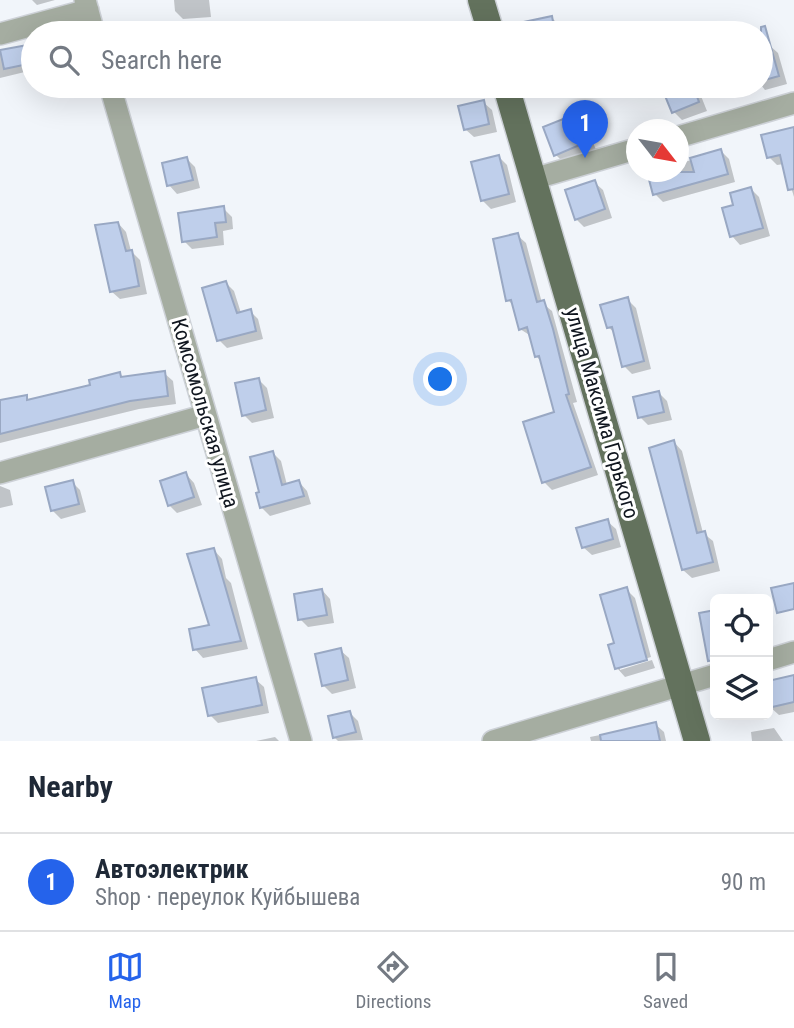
<!DOCTYPE html>
<html lang="en">
<head>
<meta charset="utf-8">
<style>
  body { margin:0; font-family:"Roboto Condensed",sans-serif; background:#f6f6f7; color:#1f2937 }
  .controls { position:absolute; right:21px; bottom:21px; display:grid; overflow:hidden; border-radius:10px; box-shadow:0 7px 28px #0002 }
  .controls button { width:63px; height:63px; display:grid; place-items:center; padding:0; border:0; border-bottom:2px solid #e0e1e3; background:#fff; color:#1f2937; font:35px sans-serif }
  .compass { position:absolute; left:626px; top:119px; width:63px; height:63px; border-radius:50%; background:#fff; box-shadow:0 7px 28px #0002; rotate:121deg }
  .you { position:absolute; left:441px; top:380px; width:24px; height:24px; margin:-18px; border:5px solid #fff; border-radius:50%; background:#1a73e8; box-shadow:0 0 0 10px #1a73e833 }
  .badge { display:grid; place-items:center; width:46px; height:46px; border-radius:50%; background:#2563eb; color:#fff; font-size:23px; font-weight:700 }
  .pin { position:absolute; translate:-50% -58px; filter:drop-shadow(0 2px 4px #0008) }
  .pin::after { content:''; position:absolute; top:37px; width:24px; height:21px; background:inherit; clip-path:polygon(0 0,100% 0,50% 100%) }
  .list { margin:0; padding:0; list-style:none }
  h2 { display:flex; justify-content:space-between; align-items:center; height:91px; margin:0; padding:0 28px; font-size:30px }
  h2 small { font-size:23px; font-weight:400; color:#747a83 }
  .list li { display:grid; grid-template-columns:46px 1fr auto; gap:21px; align-items:center; box-sizing:border-box; height:98px; padding:0 28px; border-top:2px solid #e0e1e3 }
  .list b { display:block; font-size:26px; white-space:nowrap }
  .list p { margin:0; font-size:23px; white-space:nowrap; color:#747a83 }
  .list em { font-size:23px; font-style:normal; color:#747a83 }
  .icon { flex:none; width:38px; height:38px; fill:none; stroke:currentColor; stroke-width:2; stroke-linecap:round; stroke-linejoin:round }
  .map { position:relative; flex:none; width:794px; height:741px; overflow:hidden }
  .search { position:absolute; background:#fff; box-shadow:0 7px 28px #0002; left:21px; right:21px; top:21px; height:77px; display:flex; align-items:center; gap:18px; box-sizing:border-box; padding:0 24px; border-radius:38px; color:#747a83; font-size:26px }
  .sheet { height:189px; background:#fff }
  nav { display:flex; justify-content:space-around; align-items:center; box-sizing:border-box; height:98px; border-top:2px solid #e0e1e3; background:#fff; font-size:19px; color:#747a83 }
  nav a { display:grid; justify-items:center; gap:4px }
  nav .on { color:#2563eb }
  .map>svg:first-child { display:block }
  .shadow { fill:#0003 }
  .building { fill:#bfcfeb; stroke:#99a8c3; stroke-width:2 }
  .lines { fill:none; stroke-linecap:round; stroke-linejoin:round }
  .minor-casing { stroke:#cdd1d7; stroke-width:24 }
  .major-casing { stroke:#cdd1d7; stroke-width:29 }
  .minor { stroke:#a5ada1; stroke-width:21 }
  .major { stroke:#63725d; stroke-width:26 }
  .labels { text-anchor:middle; dominant-baseline:central; stroke-width:6; stroke-linejoin:round; paint-order:stroke }
  .street-label { font-size:21px; fill:#10161f; stroke:#fff }
</style>
</head>
<body>
<div class="map">
<svg width="794" height="741" viewBox="0 0 794 741">
  <rect width="100%" height="100%" fill="#f1f5fa"/>
  <path class="shadow" d="M 32,0 L 55,0 L 37,5 Z
    M 174,0 L 209,0 L 211,17 L 183,19 L 175,11 Z
    M 551,17 L 560,26 L 561,33 L 524,33 L 521,24 Z
    M 33,45 L 33,70 L 0,78 L 0,52 Z
    M 769,45 L 778,53 L 787,84 L 765,90 L 761,85 L 761,48 Z
    M 409,86 L 476,86 L 477,90 L 420,97 Z
    M 697,86 L 707,111 L 682,120 L 674,112 L 664,87 Z
    M 483,102 L 492,110 L 497,132 L 474,137 L 465,129 Z
    M 578,115 L 586,124 L 596,150 L 564,163 L 556,155 Z
    M 794,131 L 794,197 L 784,164 L 777,165 L 769,157 Z
    M 721,151 L 729,159 L 735,182 L 663,202 L 655,194 L 649,173 L 678,172 L 678,164 Z
    M 499,157 L 507,165 L 516,202 L 491,209 L 482,200 Z
    M 187,159 L 195,167 L 200,188 L 177,194 L 169,185 Z
    M 594,182 L 603,190 L 612,218 L 584,227 L 576,219 Z
    M 751,189 L 759,197 L 770,236 L 740,245 L 732,236 L 735,206 Z
    M 223,208 L 232,217 L 233,229 L 223,231 L 224,245 L 192,249 L 184,241 Z
    M 118,223 L 126,232 L 131,251 L 140,260 L 147,294 L 120,299 L 111,291 Z
    M 517,235 L 526,243 L 542,303 L 552,311 L 577,402 L 573,403 L 598,475 L 552,490 L 544,482 L 556,413 L 543,363 L 536,356 L 531,336 L 520,329 L 515,307 L 508,300 Z
    M 226,283 L 234,291 L 241,313 L 250,311 L 258,319 L 263,339 L 227,348 L 219,340 Z
    M 627,299 L 636,308 L 651,369 L 632,374 L 624,366 L 616,334 L 608,327 Z
    M 164,373 L 173,381 L 176,404 L 139,409 L 0,443 L 0,402 L 26,397 L 30,401 L 92,386 L 119,374 L 124,378 Z
    M 259,380 L 267,388 L 274,418 L 252,423 L 244,415 Z
    M 659,393 L 667,401 L 672,420 L 648,425 L 640,417 Z
    M 674,442 L 682,451 L 703,533 L 713,541 L 720,571 L 692,578 L 683,570 Z
    M 273,453 L 281,461 L 287,485 L 299,482 L 307,491 L 311,504 L 270,516 L 261,507 L 261,493 Z
    M 186,474 L 194,483 L 202,505 L 177,513 L 169,505 Z
    M 72,482 L 80,490 L 86,512 L 61,519 L 52,510 Z
    M 0,486 L 10,490 L 13,505 L 0,508 Z
    M 607,521 L 616,529 L 621,547 L 592,555 L 583,547 Z
    M 214,550 L 222,559 L 226,578 L 231,583 L 248,649 L 203,658 L 195,649 L 211,627 Z
    M 626,589 L 635,598 L 651,657 L 620,666 L 620,670 L 652,660 L 655,668 L 625,677 L 617,668 L 616,644 Z
    M 322,590 L 330,599 L 334,623 L 308,627 L 300,619 Z
    M 340,650 L 349,658 L 356,688 L 332,694 L 324,686 Z
    M 794,677 L 794,712 L 779,715 L 770,707 L 768,683 Z
    M 255,679 L 264,687 L 269,713 L 218,723 L 210,715 Z
    M 350,713 L 358,721 L 363,740 L 338,741 L 334,737 Z
    M 655,724 L 664,732 L 666,741 L 591,741 L 590,737 Z
    M 774,728 L 783,741 L 752,741 L 751,732 Z
    M 275,737 L 279,741 L 256,741 Z"/>
  <path class="building" d="M 552,16 L 555,33 L 506,33 L 505,26 Z
    M 765,26 L 779,76 L 761,81 L 761,27 Z
    M 33,44 L 33,63 L 4,69 L 0,50 Z
    M 661,86 L 693,86 L 699,102 L 672,113 Z
    M 484,100 L 489,124 L 464,130 L 458,106 Z
    M 578,113 L 589,141 L 554,156 L 543,127 Z
    M 794,127 L 794,189 L 788,190 L 780,155 L 767,158 L 761,135 Z
    M 721,149 L 728,174 L 653,195 L 647,172 L 694,172 L 690,158 Z
    M 499,155 L 509,194 L 481,201 L 471,162 Z
    M 187,157 L 193,180 L 167,186 L 162,163 Z
    M 595,180 L 605,209 L 575,220 L 565,190 Z
    M 751,187 L 763,228 L 730,237 L 722,208 L 733,205 L 730,193 Z
    M 224,206 L 226,222 L 215,223 L 217,237 L 182,242 L 178,213 Z
    M 118,222 L 126,251 L 132,250 L 139,286 L 110,292 L 95,225 Z
    M 518,233 L 537,302 L 544,300 L 553,329 L 569,394 L 566,395 L 591,467 L 542,483 L 523,422 L 554,412 L 539,356 L 535,357 L 527,327 L 519,330 L 511,300 L 506,301 L 493,239 Z
    M 226,281 L 237,313 L 251,309 L 256,331 L 217,341 L 202,288 Z
    M 628,297 L 644,361 L 622,367 L 612,327 L 607,328 L 600,305 Z
    M 165,371 L 168,396 L 130,401 L 0,434 L 0,400 L 27,395 L 27,400 L 90,385 L 89,380 L 120,372 L 121,377 Z
    M 259,378 L 266,410 L 242,416 L 235,383 Z
    M 659,391 L 664,412 L 638,418 L 633,397 Z
    M 674,440 L 697,533 L 705,531 L 713,562 L 682,570 L 649,448 Z
    M 273,451 L 282,485 L 299,480 L 304,496 L 260,508 L 256,493 L 259,492 L 250,457 Z
    M 186,472 L 194,497 L 168,506 L 160,481 Z
    M 73,480 L 79,504 L 51,511 L 45,487 Z
    M 608,519 L 613,539 L 582,548 L 576,528 Z
    M 214,548 L 241,641 L 193,650 L 189,629 L 209,625 L 187,554 Z
    M 794,583 L 794,609 L 777,613 L 771,588 Z
    M 627,587 L 647,660 L 615,669 L 608,645 L 614,643 L 600,595 Z
    M 322,589 L 327,615 L 298,620 L 294,594 Z
    M 715,610 L 715,660 L 708,661 L 699,613 Z
    M 341,648 L 348,680 L 322,686 L 315,654 Z
    M 794,675 L 794,702 L 768,708 L 768,681 Z
    M 256,677 L 262,705 L 208,716 L 202,688 Z
    M 350,711 L 356,732 L 333,738 L 328,716 Z
    M 656,722 L 660,741 L 601,741 L 600,735 Z"/>
  <g class="lines">
    <defs>
      <path id="minor" d="M 85,0 L 94,33
        M 0,34 L 88,10
        M 110,86 L 301,741
        M 678,137 L 794,103
        M 533,179 L 636,149
        M 0,473 L 206,415
        M 768,660 L 794,652
        M 493,741 L 715,675"/>
      <path id="major" d="M 481,0 L 491,33
        M 506,86 L 697,741"/>
    </defs>
    <use href="#minor" class="minor-casing"/>
    <use href="#major" class="major-casing"/>
    <use href="#minor" class="minor"/>
    <use href="#major" class="major"/>
  </g>
  <g class="labels">
    <g class="street-label">
      <text transform="translate(205 413) rotate(74)">Комсомольская улица</text>
      <text transform="translate(602 413) rotate(74)">улица Максима Горького</text>
    </g>
  </g>
</svg>
<div class="controls">
<button><svg class="icon" aria-label="locate" viewBox="0 0 24 24"><circle cx="12" cy="12" r="6"/><path d="M12 2v4M12 18v4M2 12h4M18 12h4"/></svg></button>
<button><svg class="icon" aria-label="layers" viewBox="0 0 24 24"><path d="M12 4l9 5-9 5-9-5zM3 14l9 5 9-5"/></svg></button>
</div>
<svg class="compass" viewBox="-18 -18 36 36"><path d="M0-13l5 13h-10z" fill="#e53935"/><path d="M0 13l5-13h-10z" fill="#747a83"/></svg>
<div class="you"></div>
<div class="pin badge" style="left:585px;top:158px">1</div>
<div class="search"><svg class="icon" aria-label="search" viewBox="0 0 24 24"><circle cx="10" cy="10" r="6"/><path d="M15 15l6 6"/></svg>Search here</div>
</div>
<section class="sheet">
<h2>Nearby<small></small></h2>
<ul class="list">
<li><span class="badge">1</span><div><b>Автоэлектрик</b><p>Shop · переулок Куйбышева</p></div><em>90 m</em></li>
</ul>
</section>
<nav>
<a class="on"><svg class="icon" aria-label="map" viewBox="0 0 24 24"><path d="M3 6l6-2 6 2 6-2v14l-6 2-6-2-6 2zM9 4v14M15 6v14"/></svg>Map</a>
<a><svg class="icon" aria-label="directions" viewBox="0 0 24 24"><path d="M12 3l9 9-9 9-9-9zM9 14v-3h6M13 9l2 2-2 2"/></svg>Directions</a>
<a><svg class="icon" aria-label="saved" viewBox="0 0 24 24"><path d="M7 4h10v16l-5-4-5 4z"/></svg>Saved</a>
</nav>
</body>
</html>
